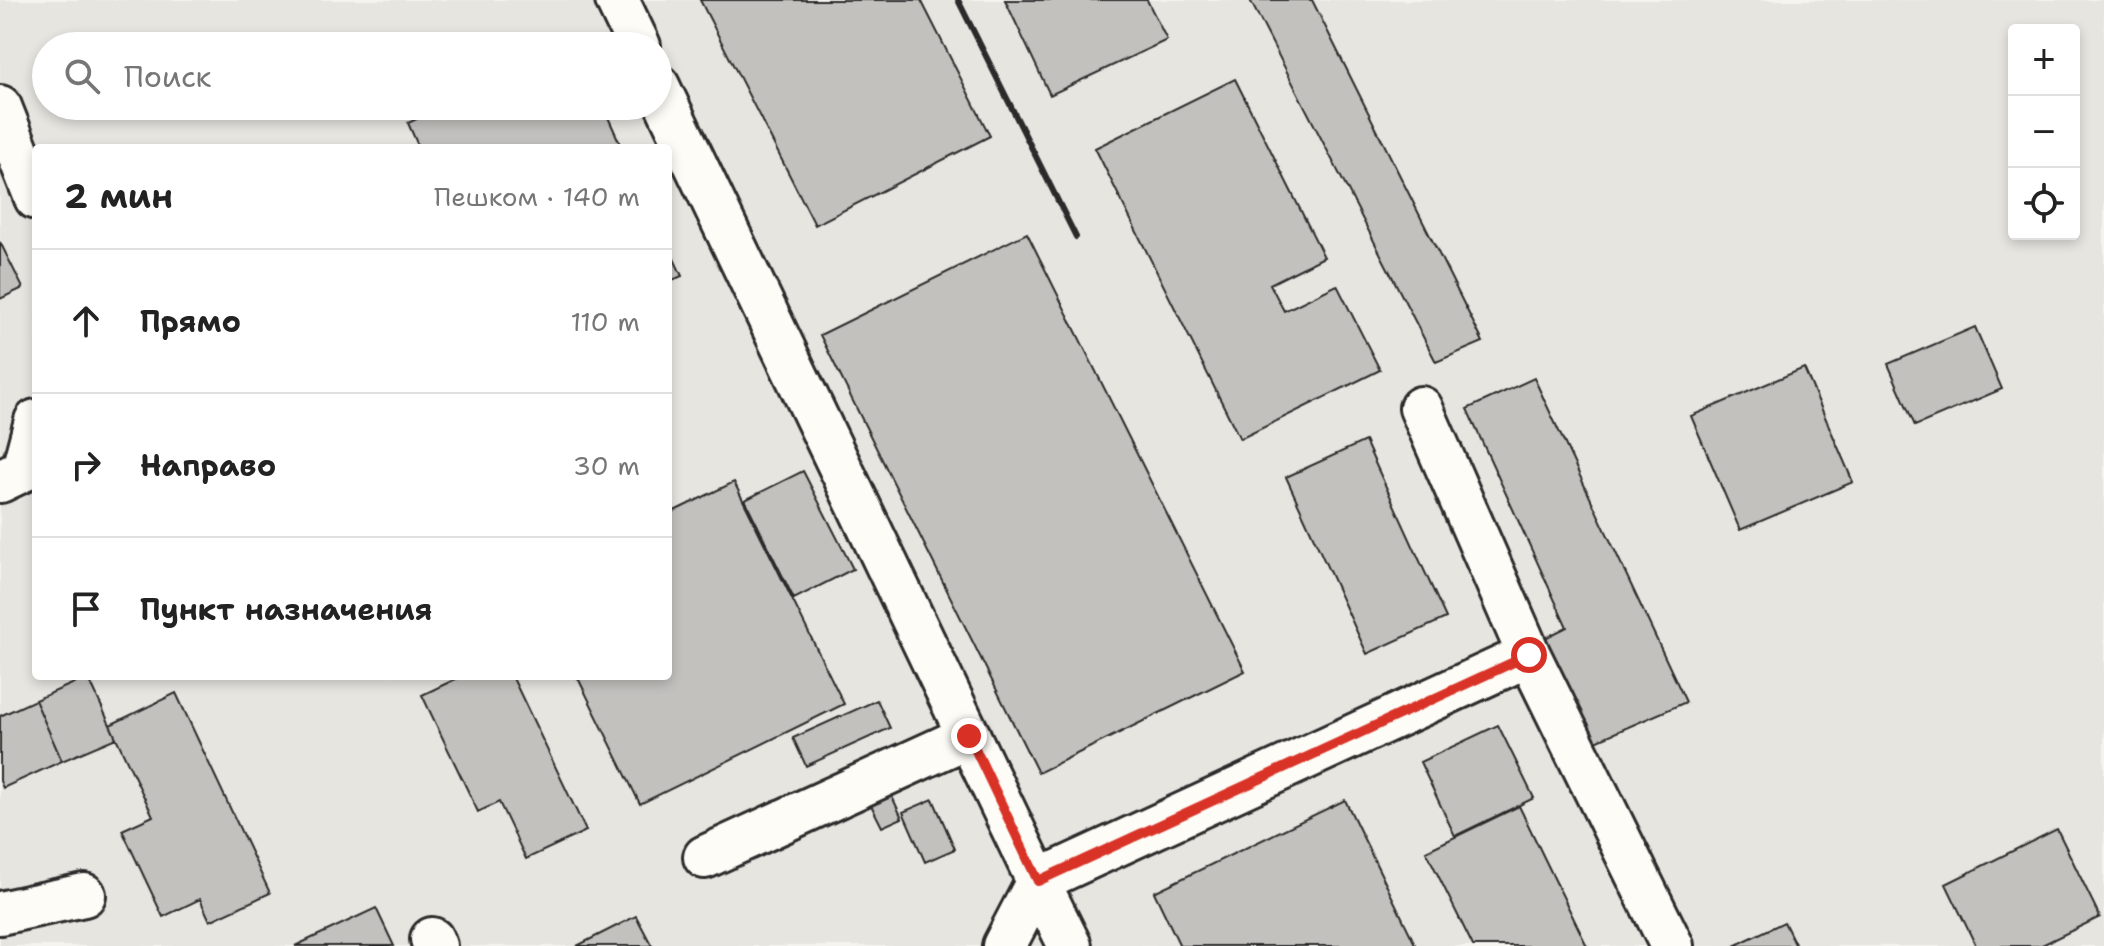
<!DOCTYPE html>
<html lang="ru">
<head>
<meta charset="utf-8">
<style>
  body { margin:0; font-family:"Shantell Sans",sans-serif; background:#f2f2f2; color:#222 }
  .controls { position:absolute; right:24px; top:24px; display:grid; overflow:hidden; border-radius:8px; box-shadow:0 4px 12px #0003 }
  .controls button { width:72px; height:72px; display:grid; place-items:center; padding:0; border:0; border-bottom:2px solid #e0e0e0; background:#fff; color:#222; font:40px sans-serif }
  .stop { position:absolute; width:24px; height:24px; margin:-18px; border:6px solid #d93025; border-radius:50%; background:#fff }
  .stop.end { background:#d93025; border-color:#fff; box-shadow:0 2px 8px #0008 }
  .list { margin:0; padding:0; list-style:none }
  h2 { display:flex; justify-content:space-between; align-items:center; height:104px; margin:0; padding:0 32px; font-size:34px }
  h2 small { font-size:26px; font-weight:400; color:#767676 }
  .list li { display:grid; grid-template-columns:52px 1fr auto; gap:24px; align-items:center; box-sizing:border-box; height:144px; padding:0 32px; border-top:2px solid #e0e0e0 }
  .list b { display:block; font-size:30px; white-space:nowrap }
  .list em { font-size:26px; font-style:normal; color:#767676 }
  .icon { flex:none; width:44px; height:44px; fill:none; stroke:currentColor; stroke-width:2; stroke-linecap:round; stroke-linejoin:round }
  .map { position:relative; flex:none; width:2104px; height:946px; overflow:hidden }
  .search { position:absolute; background:#fff; box-shadow:0 4px 12px #0003; left:32px; top:32px; width:640px; height:88px; display:flex; align-items:center; gap:20px; box-sizing:border-box; padding:0 28px; border-radius:44px; color:#767676; font-size:30px }
  .panel { position:absolute; background:#fff; box-shadow:0 4px 12px #0003; left:32px; top:144px; width:640px; height:536px; border-radius:8px }
  .map>svg:first-child { display:block }
  .built { fill:#e6e5e0; fill-rule:evenodd }
  .building { fill:#c2c1be; stroke:#2b2b2b; stroke-width:2 }
  .lines { fill:none; stroke-linecap:round; stroke-linejoin:round }
  .minor-casing { stroke:#2b2b2b; stroke-width:48 }
  .minor { stroke:#fdfcf7; stroke-width:42 }
  .rail { stroke:#2b2b2b; stroke-width:6 }
  .route { stroke:#d93025; stroke-width:10 }
</style>
</head>
<body>
<div class="map">
<svg width="2104" height="946" viewBox="0 0 2104 946">
  <rect width="100%" height="100%" fill="#f5f4ef"/>
  <filter id="ink" filterUnits="userSpaceOnUse"><feTurbulence type="fractalNoise" baseFrequency=".0125" numOctaves="2"/><feDisplacementMap in="SourceGraphic" scale="16" xChannelSelector="R" yChannelSelector="G"/><feConvolveMatrix kernelMatrix="1 2 1 2 8 2 1 2 1" color-interpolation-filters="sRGB"/></filter>
  <g filter="url(#ink)">
    <path class="built" d="M 0,0 L 2104,0 L 2104,946 L 0,946 ZM 2014,30 L 2074,30 L 2074,234 L 2014,234 ZM 46,46 L 658,46 L 658,106 L 46,106 ZM 36,148 L 668,148 L 668,676 L 36,676 Z"/>
    <path class="building" d="M 700,0 L 921,0 L 990,136 L 815,225 Z
      M 1005,0 L 1147,0 L 1167,40 L 1050,95 Z
      M 1250,0 L 1312,0 L 1483,342 L 1436,362 Z
      M 1235,79 L 1324,257 L 1270,284 L 1284,311 L 1337,285 L 1380,370 L 1240,439 L 1095,148 Z
      M 444,106 L 603,106 L 622,148 L 419,148 L 408,123 Z
      M 1027,233 L 1245,671 L 1038,773 L 820,335 Z
      M 0,242 L 23,288 L 0,299 Z
      M 668,246 L 682,276 L 668,282 Z
      M 1975,327 L 2002,389 L 1915,426 L 1888,364 Z
      M 1804,368 L 1853,482 L 1740,530 L 1691,416 Z
      M 1534,378 L 1686,702 L 1596,741 L 1545,638 L 1567,627 L 1467,409 Z
      M 1365,441 L 1446,618 L 1367,654 L 1286,477 Z
      M 803,471 L 853,569 L 794,599 L 745,500 Z
      M 734,482 L 844,704 L 640,804 L 577,676 L 668,676 L 668,514 Z
      M 462,676 L 512,676 L 586,831 L 526,859 L 499,802 L 478,812 L 422,695 Z
      M 88,677 L 116,738 L 62,761 L 35,700 Z
      M 176,693 L 270,893 L 210,921 L 200,899 L 163,917 L 122,830 L 153,816 L 110,725 Z
      M 35,700 L 62,761 L 3,788 L 0,781 L 0,716 Z
      M 877,700 L 890,728 L 806,766 L 793,738 Z
      M 1498,725 L 1534,798 L 1455,836 L 1420,762 Z
      M 889,790 L 902,818 L 882,827 L 868,799 Z
      M 933,799 L 955,849 L 925,862 L 903,812 Z
      M 1345,800 L 1416,946 L 1180,946 L 1154,892 Z
      M 1519,806 L 1587,946 L 1473,946 L 1426,851 Z
      M 2057,829 L 2100,917 L 2040,946 L 1976,946 L 1946,884 Z
      M 376,908 L 394,946 L 295,946 Z
      M 636,916 L 652,946 L 577,946 Z
      M 1784,922 L 1796,946 L 1734,946 Z"/>
    <g class="lines">
      <defs>
        <path id="minor" d="M 617,0 L 639,46
          M 658,86 L 1038,881 L 1529,655
          M 0,107 L 36,198
          M 1421,408 L 1529,655 L 1672,946
          M 0,481 L 23,470 L 36,421
          M 705,857 L 969,736
          M 1038,881 L 1070,946
          M 0,913 L 84,895
          M 432,939 L 435,946
          M 1004,946 L 1038,881"/>
      </defs>
      <use href="#minor" class="minor-casing"/>
      <use href="#minor" class="minor"/>
      <path class="rail" d="M 958,0 L 1076,237"/>
    </g>
  </g>
  <g class="lines" filter="url(#ink)">
    <path class="route" d="M 969,736 L 1038,881 L 1529,655"/>
  </g>
</svg>
<div class="controls">
<button>+</button>
<button>−</button>
<button><svg class="icon" aria-label="locate" viewBox="0 0 24 24"><circle cx="12" cy="12" r="6"/><path d="M12 2v4M12 18v4M2 12h4M18 12h4"/></svg></button>
</div>
<div class="stop" style="left:1529px;top:655px"></div>
<div class="stop end" style="left:969px;top:736px"></div>
<div class="search"><svg class="icon" aria-label="search" viewBox="0 0 24 24"><circle cx="10" cy="10" r="6"/><path d="M15 15l6 6"/></svg>Поиск</div>
<section class="panel">
<h2>2 мин<small>Пешком · 140 m</small></h2>
<ul class="list">
<li><svg class="icon" aria-label="ahead" viewBox="0 0 24 24"><path d="M12 20V5M6 11l6-6 6 6"/></svg><div><b>Прямо</b></div><em>110 m</em></li>
<li><svg class="icon" aria-label="right" viewBox="0 0 24 24"><path d="M7 20v-9h11M14 6l5 5-5 5"/></svg><div><b>Направо</b></div><em>30 m</em></li>
<li><svg class="icon" aria-label="arrive" viewBox="0 0 24 24"><path d="M6 21V4h12l-3 4 3 4H6"/></svg><div><b>Пункт назначения</b></div></li>
</ul>
</section>
</div>
</body>
</html>
